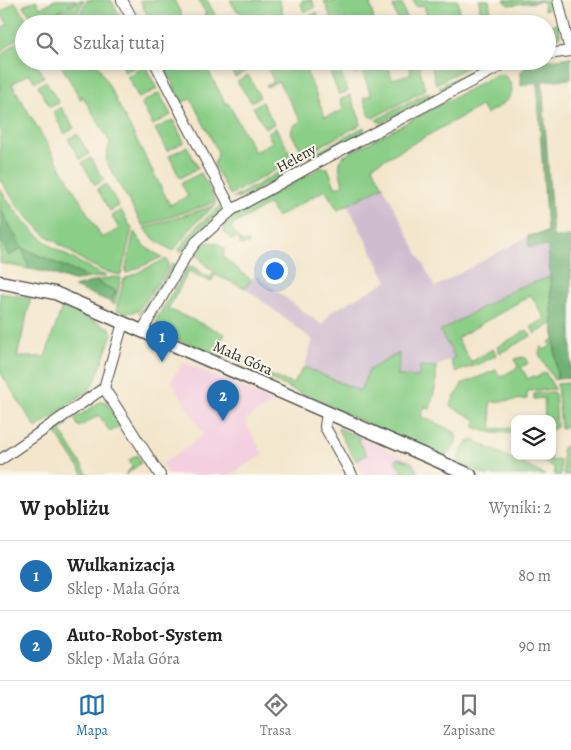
<!DOCTYPE html>
<html lang="pl">
<head>
<meta charset="utf-8">
<style>
  body { margin:0; font-family:Alegreya,serif; background:#f6f6f6; color:#222 }
  .controls { position:absolute; right:15px; bottom:15px; display:grid; overflow:hidden; border-radius:10px; box-shadow:0 2px 8px #0003 }
  .controls button { width:45px; height:45px; display:grid; place-items:center; padding:0; border:0; border-bottom:1px solid #e0e0e0; background:#fff; color:#222; font:25px sans-serif }
  .you { position:absolute; left:274px; top:270px; width:18px; height:18px; margin:-12px; border:4px solid #fff; border-radius:50%; background:#1a73e8; box-shadow:0 0 0 8px #1a73e833 }
  .badge { display:grid; place-items:center; width:32px; height:32px; border-radius:50%; background:#1f6fb2; color:#fff; font-size:16px; font-weight:700 }
  .pin { position:absolute; translate:-50% -41px; filter:drop-shadow(0 1px 2px #0008) }
  .pin::after { content:''; position:absolute; top:26px; width:18px; height:15px; background:inherit; clip-path:polygon(0 0,100% 0,50% 100%) }
  .list { margin:0; padding:0; list-style:none }
  h2 { display:flex; justify-content:space-between; align-items:center; height:65px; margin:0; padding:0 20px; font-size:21px }
  h2 small { font-size:16px; font-weight:400; color:#767676 }
  .list li { display:grid; grid-template-columns:32px 1fr auto; gap:15px; align-items:center; box-sizing:border-box; height:70px; padding:0 20px; border-top:1px solid #e0e0e0 }
  .list b { display:block; font-size:19px; white-space:nowrap }
  .list p { margin:0; font-size:16px; white-space:nowrap; color:#767676 }
  .list em { font-size:16px; font-style:normal; color:#767676 }
  .icon { flex:none; width:28px; height:28px; fill:none; stroke:currentColor; stroke-width:2; stroke-linecap:round; stroke-linejoin:round }
  .map { position:relative; flex:none; width:571px; height:475px; overflow:hidden }
  .search { position:absolute; background:#fff; box-shadow:0 2px 8px #0003; left:15px; right:15px; top:15px; height:55px; display:flex; align-items:center; gap:12px; box-sizing:border-box; padding:0 18px; border-radius:28px; color:#767676; font-size:19px }
  .sheet { height:205px; background:#fff }
  nav { display:flex; justify-content:space-around; align-items:center; box-sizing:border-box; height:70px; border-top:1px solid #e0e0e0; background:#fff; font-size:14px; color:#767676 }
  nav a { display:grid; justify-items:center; gap:2px }
  nav .on { color:#1f6fb2 }
  .map>svg:first-child { display:block }
  .built { fill:#f3cfe0 }
  .industrial { fill:#cfbdcf }
  .green { fill:#8ace87; stroke:#5a7c59 }
  .forest { fill:#6fb174; stroke:#4d6e50 }
  .lines { fill:none; stroke-linecap:round; stroke-linejoin:round }
  .minor-casing { stroke:#494743; stroke-width:12 }
  .tertiary-casing { stroke:#494743; stroke-width:15 }
  .minor { stroke:#fff; stroke-width:10 }
  .tertiary { stroke:#fff; stroke-width:12 }
  .labels { text-anchor:middle; dominant-baseline:central; stroke-width:4; stroke-linejoin:round; paint-order:stroke }
  .street-label { font-size:15px; fill:#2b2b2b; stroke:#fbf7ec }
</style>
</head>
<body>
<div class="map">
<svg width="571" height="475" viewBox="0 0 571 475">
  <rect width="100%" height="100%" fill="#fbf7ec"/>
  <filter id="ink" filterUnits="userSpaceOnUse"><feTurbulence type="fractalNoise" baseFrequency=".02" numOctaves="2"/><feDisplacementMap in="SourceGraphic" scale="10" xChannelSelector="R" yChannelSelector="G"/><feConvolveMatrix kernelMatrix="1 2 1 2 8 2 1 2 1" color-interpolation-filters="sRGB"/></filter>
  <filter id="wash" filterUnits="userSpaceOnUse"><feTurbulence type="fractalNoise" baseFrequency=".0096" numOctaves="4" result="noise"/><feDisplacementMap in="SourceGraphic" scale="20" xChannelSelector="R" yChannelSelector="G"/><feGaussianBlur stdDeviation="1.12" result="paint"/><feColorMatrix in="noise" values="0 0 0 0 0 0 0 0 0 0 0 0 0 0 0 0 0 1.4 0 .05"/><feComposite in="paint" operator="in"/></filter>
  <g filter="url(#wash)">
    <rect width="100%" height="100%" fill="#f3e6cc"/>
    <path class="built" d="M 183,362 L 274,402 L 245,420 L 263,455 L 230,475 L 169,475 L 162,464 L 204,435 L 171,381 Z
      M 338,427 L 413,461 L 422,475 L 363,475 L 337,429 Z"/>
    <path class="industrial" d="M 383,186 L 435,287 L 528,236 L 530,247 L 548,245 L 550,277 L 515,289 L 440,331 L 455,357 L 436,367 L 420,366 L 420,377 L 398,376 L 398,354 L 369,370 L 360,391 L 304,367 L 313,340 L 245,288 L 255,275 L 322,325 L 331,312 L 387,281 L 347,204 Z"/>
    <path class="green" d="M 36,0 L 40,8 L 55,0 L 77,0 L 37,24 L 23,6 Z
      M 80,0 L 84,0 L 72,24 L 40,24 Z
      M 87,0 L 111,0 L 124,24 L 75,24 Z
      M 140,0 L 174,0 L 186,23 L 151,24 Z
      M 198,0 L 207,0 L 217,19 L 208,23 L 204,15 L 206,13 Z
      M 230,0 L 279,0 L 286,24 L 246,24 L 240,12 L 236,10 Z
      M 302,0 L 312,0 L 315,8 L 304,12 L 301,4 L 303,3 Z
      M 327,0 L 329,3 L 338,0 L 369,0 L 375,24 L 348,24 L 346,18 L 339,24 L 334,24 L 324,1 Z
      M 413,0 L 458,0 L 461,24 L 429,24 L 424,5 L 416,7 Z
      M 479,0 L 489,0 L 491,16 L 481,17 Z
      M 504,0 L 552,0 L 553,3 L 548,9 L 544,10 L 543,1 L 508,5 Z
      M 15,2 L 30,24 L 24,24 L 24,33 L 0,52 L 0,29 L 8,24 L 0,13 Z
      M 402,4 L 408,24 L 399,24 L 393,6 Z
      M 317,12 L 322,24 L 309,24 L 306,17 Z
      M 558,24 L 560,34 L 558,38 L 547,39 L 547,26 Z
      M 22,38 L 24,42 L 24,61 L 35,61 L 44,77 L 35,82 L 29,74 L 12,84 L 102,238 L 119,229 L 112,216 L 121,210 L 132,229 L 121,275 L 103,271 L 84,261 L 44,234 L 19,208 L 0,180 L 0,56 Z
      M 96,61 L 170,205 L 188,196 L 181,183 L 201,173 L 216,202 L 143,226 L 107,163 L 106,159 L 110,142 L 82,95 L 81,100 L 59,62 Z
      M 120,61 L 142,61 L 143,63 L 125,72 Z
      M 168,61 L 203,61 L 226,104 L 228,103 L 255,152 L 272,142 L 267,133 L 276,128 L 294,160 L 230,195 L 214,165 L 218,152 L 191,99 L 182,102 L 162,63 Z
      M 227,61 L 240,61 L 246,71 L 235,77 Z
      M 263,61 L 301,61 L 302,65 L 304,65 L 325,117 L 344,110 L 340,100 L 350,95 L 360,119 L 360,125 L 304,155 L 291,133 L 293,126 L 301,121 L 278,81 L 267,87 L 266,86 L 274,81 Z
      M 363,61 L 387,61 L 392,79 L 411,74 L 409,63 L 418,61 L 425,90 L 373,118 L 370,116 L 363,98 L 371,95 L 362,71 L 354,74 L 352,70 L 364,64 Z
      M 430,61 L 478,61 L 436,84 Z
      M 487,61 L 497,61 L 442,91 L 439,87 Z
      M 145,66 L 157,89 L 139,98 L 127,76 Z
      M 339,68 L 348,91 L 339,95 L 330,72 Z
      M 501,74 L 505,76 C 524,94 500,106 486,114 L 481,106 L 372,166 L 383,186 L 338,210 L 325,190 L 277,217 L 269,204 L 231,226 L 240,241 L 249,242 L 249,244 L 240,245 L 241,243 L 237,237 L 232,240 L 224,232 L 224,225 L 228,220 L 320,168 L 328,168 L 335,187 L 343,185 C 341,176 337,165 342,157 L 496,75 Z
      M 248,75 L 260,97 L 251,102 L 237,81 Z
      M 46,81 L 59,103 L 50,107 L 38,86 Z
      M 429,92 L 430,97 L 381,123 L 376,120 Z
      M 159,93 L 171,115 L 153,125 L 141,103 Z
      M 262,102 L 274,124 L 265,128 L 253,107 Z
      M 61,107 L 74,128 L 65,134 L 53,112 Z
      M 173,120 L 184,142 L 167,151 L 155,129 Z
      M 364,127 L 364,133 L 313,160 L 308,157 Z
      M 77,134 L 89,154 L 80,159 L 68,139 Z
      M 187,146 L 198,168 L 180,178 L 169,156 Z
      M 91,158 L 104,180 L 95,185 L 82,163 Z
      M 298,162 L 298,168 L 241,198 L 233,198 Z
      M 106,184 L 119,206 L 110,211 L 97,189 Z
      M 0,189 C 15,212 33,234 56,249 C 71,258 86,266 101,274 L 106,276 L 89,278 L 23,248 L 29,269 L 0,263 L 0,239 L 9,256 L 22,248 L 0,208 Z
      M 216,205 L 194,224 L 173,251 L 155,240 L 144,228 Z
      M 222,205 L 220,213 L 195,235 L 184,251 L 178,251 L 197,226 Z
      M 134,232 L 145,247 L 162,257 L 127,273 L 125,272 Z
      M 210,242 L 218,244 L 225,249 L 223,257 L 251,280 L 245,288 L 215,275 L 211,282 L 189,271 L 168,309 L 225,334 L 216,351 L 228,357 L 225,359 L 165,334 C 158,330 155,326 157,318 L 187,268 L 192,266 L 210,278 L 214,271 L 206,266 L 196,253 L 204,244 Z
      M 166,259 L 168,262 L 168,267 L 138,311 L 128,313 L 116,310 L 124,279 Z
      M 173,263 L 175,265 L 151,304 L 139,314 Z
      M 114,277 L 121,278 L 115,304 L 111,304 L 116,291 L 95,281 Z
      M 550,277 L 553,323 L 535,334 L 531,327 L 545,319 L 531,295 L 457,338 L 471,362 L 493,349 L 496,355 L 482,363 L 456,372 L 450,360 L 455,357 L 440,331 L 515,289 Z
      M 0,293 L 31,298 L 17,357 L 45,357 L 62,307 L 110,328 L 112,334 L 95,382 L 88,391 L 36,428 L 0,372 Z
      M 527,330 L 531,336 L 500,353 L 497,347 Z
      M 554,339 L 557,379 L 554,380 L 539,354 L 541,346 L 544,350 L 551,346 L 549,342 Z
      M 399,353 L 398,376 L 419,377 L 420,366 L 436,367 L 436,385 L 430,409 L 425,407 L 421,416 L 455,432 C 459,441 453,451 446,456 L 395,436 L 267,378 L 267,374 L 293,384 L 304,367 L 360,391 L 369,370 Z
      M 522,357 L 526,358 L 528,361 L 527,364 L 521,367 L 528,379 L 534,376 L 537,377 L 545,372 L 555,389 L 527,391 L 527,399 L 490,402 L 492,429 L 515,428 L 515,433 C 497,434 490,434 474,427 L 477,420 L 450,406 L 462,384 L 496,370 L 501,377 L 518,367 L 515,359 Z
      M 569,383 L 571,423 L 561,429 L 557,384 Z
      M 553,392 L 555,394 L 557,427 L 552,430 L 552,419 L 545,419 L 544,398 L 534,399 L 534,394 Z
      M 101,401 L 106,402 L 120,426 L 110,432 L 99,415 L 79,427 L 74,419 Z
      M 67,423 L 68,425 L 60,430 L 88,475 L 84,475 L 55,432 Z
      M 339,428 L 360,438 L 359,441 L 367,455 L 356,461 L 338,430 Z
      M 473,440 L 545,475 L 486,475 L 460,464 L 458,458 L 466,443 Z
      M 571,442 L 571,474 L 564,475 L 562,449 Z
      M 137,455 L 141,463 L 125,475 L 132,467 L 129,460 Z
      M 531,456 L 551,456 L 551,461 L 560,460 L 561,475 L 555,475 L 554,467 Z
      M 398,458 L 411,462 L 418,473 L 415,475 L 404,475 L 396,462 L 396,459 Z"/>
    <path class="forest" d="M 571,57 L 571,79 L 542,81 L 553,237 L 571,236 L 571,378 L 557,379 L 548,246 L 529,247 L 528,236 L 547,232 L 537,82 L 521,86 L 521,72 L 529,63 Z
      M 0,208 L 22,248 L 89,278 L 73,281 L 50,273 L 29,269 L 22,248 L 9,256 L 0,239 Z
      M 95,281 L 116,291 L 111,302 L 74,287 Z"/>
  </g>
  <g filter="url(#ink)">
    <g class="lines">
      <defs>
        <path id="minor" d="M 122,0 L 135,24
          M 558,0 L 570,51
          M 547,54 L 571,51
          M 154,61 L 232,210
          M 142,331 L 187,254 L 196,242 L 232,210 L 315,164 L 510,61
          M 104,388 L 160,475
          M 327,412 L 325,427 L 352,475
          M 0,460 L 104,388 L 123,323"/>
        <path id="tertiary" d="M 0,282 L 55,293 L 470,475"/>
      </defs>
      <use href="#minor" class="minor-casing"/>
      <use href="#tertiary" class="tertiary-casing"/>
      <use href="#minor" class="minor"/>
      <use href="#tertiary" class="tertiary"/>
    </g>
  </g>
  <g class="labels">
    <g class="street-label">
      <text transform="translate(296 158) rotate(-29)">Heleny</text>
      <text transform="translate(243 358) rotate(24)">Mała Góra</text>
    </g>
  </g>
</svg>
<div class="controls">
<button><svg class="icon" aria-label="layers" viewBox="0 0 24 24"><path d="M12 4l9 5-9 5-9-5zM3 14l9 5 9-5"/></svg></button>
</div>
<div class="you"></div>
<div class="pin badge" style="left:162px;top:362px">1</div>
<div class="pin badge" style="left:223px;top:421px">2</div>
<div class="search"><svg class="icon" aria-label="search" viewBox="0 0 24 24"><circle cx="10" cy="10" r="6"/><path d="M15 15l6 6"/></svg>Szukaj tutaj</div>
</div>
<section class="sheet">
<h2>W pobliżu<small>Wyniki: 2</small></h2>
<ul class="list">
<li><span class="badge">1</span><div><b>Wulkanizacja</b><p>Sklep · Mała Góra</p></div><em>80 m</em></li>
<li><span class="badge">2</span><div><b>Auto-Robot-System</b><p>Sklep · Mała Góra</p></div><em>90 m</em></li>
</ul>
</section>
<nav>
<a class="on"><svg class="icon" aria-label="map" viewBox="0 0 24 24"><path d="M3 6l6-2 6 2 6-2v14l-6 2-6-2-6 2zM9 4v14M15 6v14"/></svg>Mapa</a>
<a><svg class="icon" aria-label="directions" viewBox="0 0 24 24"><path d="M12 3l9 9-9 9-9-9zM9 14v-3h6M13 9l2 2-2 2"/></svg>Trasa</a>
<a><svg class="icon" aria-label="saved" viewBox="0 0 24 24"><path d="M7 4h10v16l-5-4-5 4z"/></svg>Zapisane</a>
</nav>
</body>
</html>
